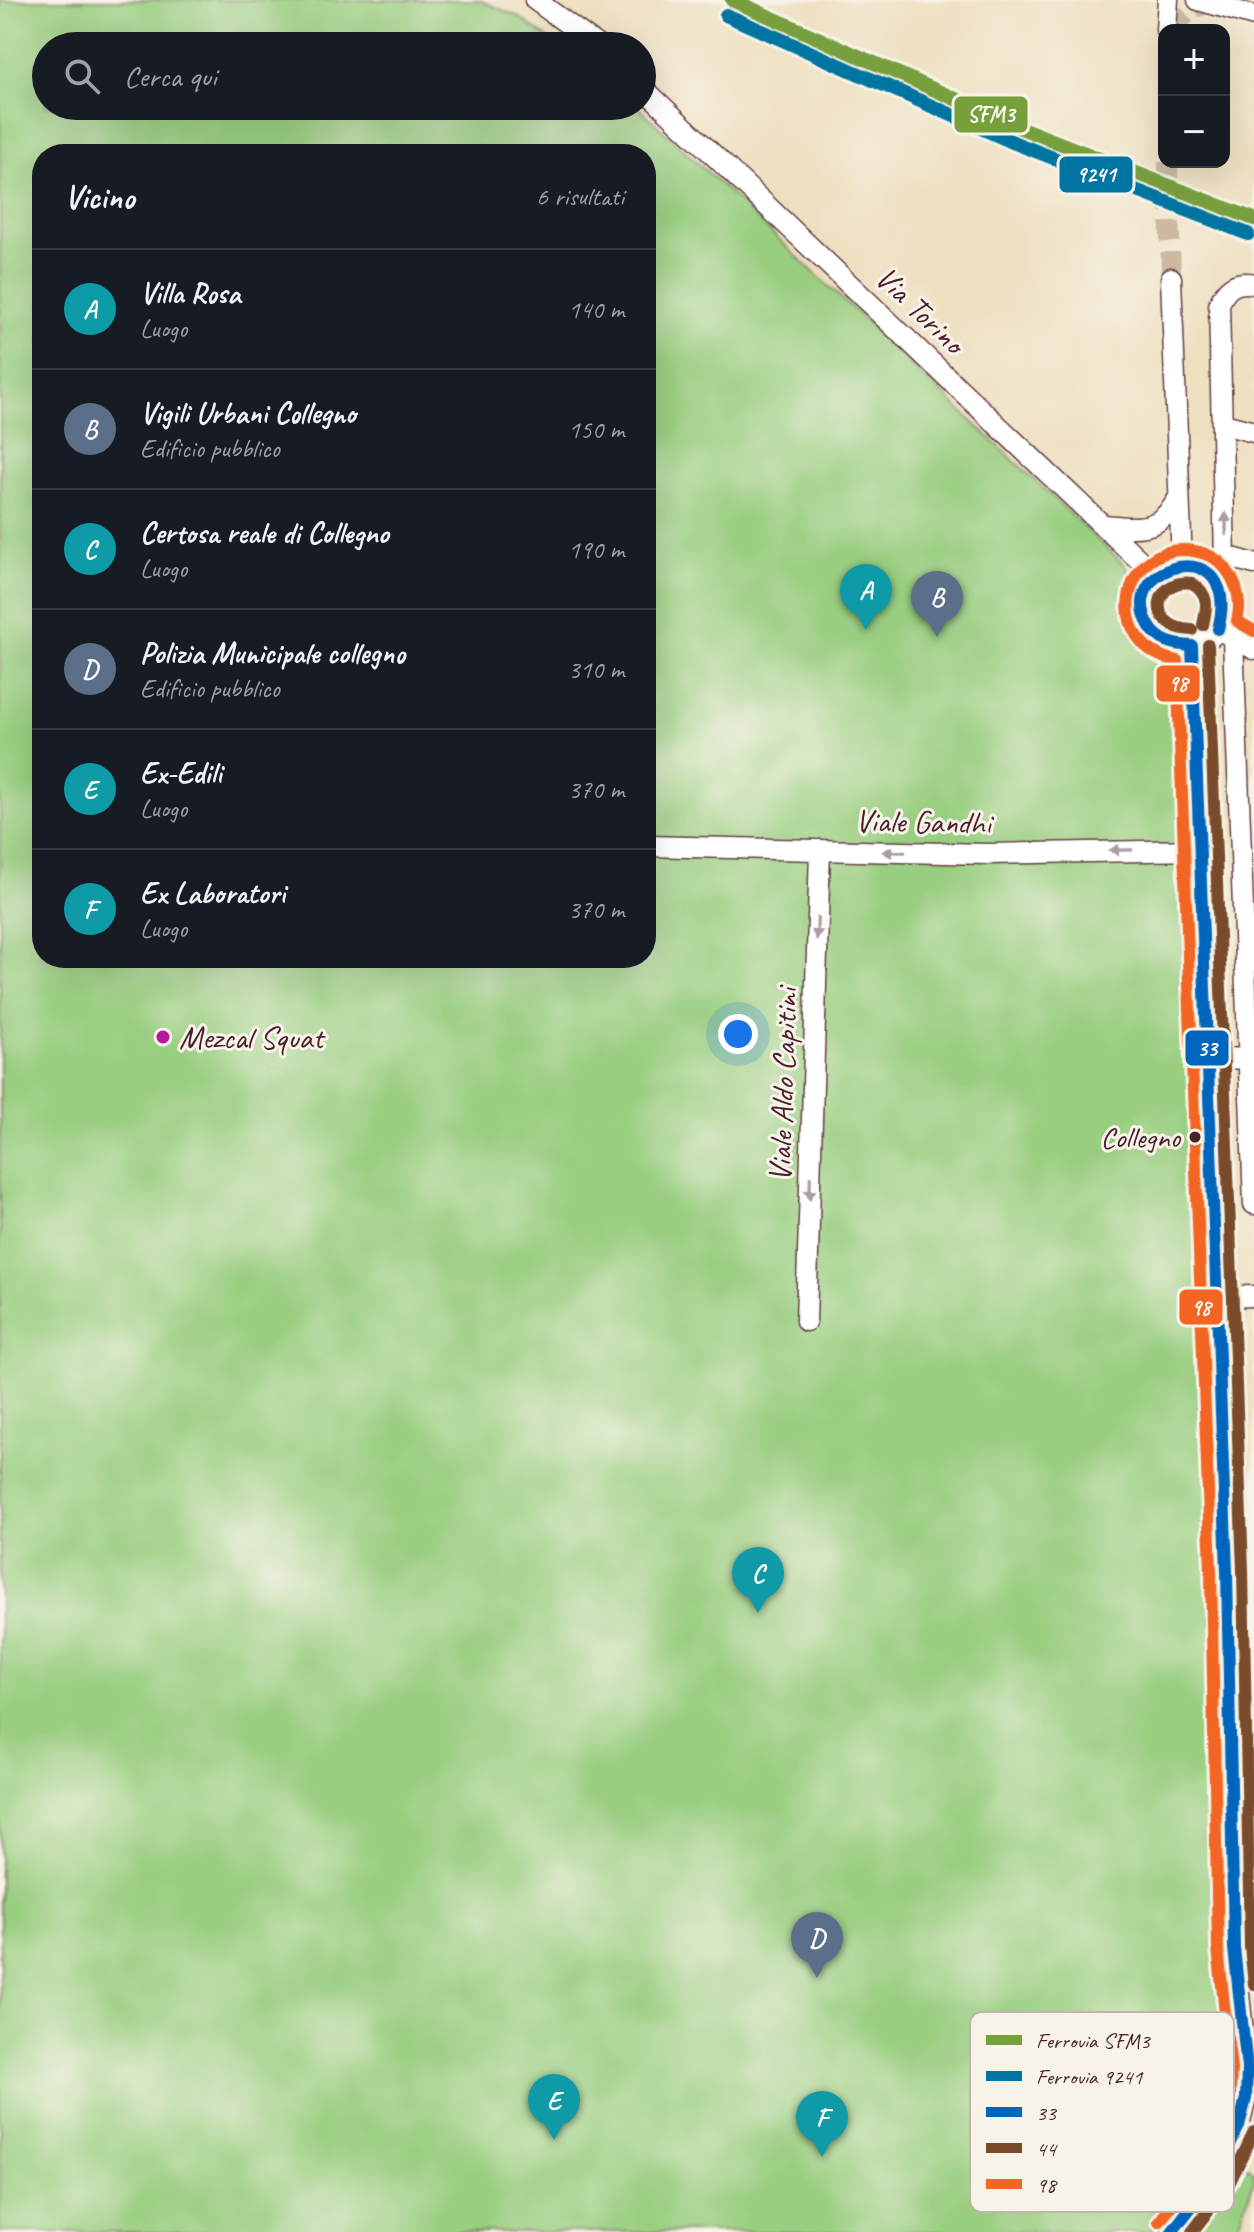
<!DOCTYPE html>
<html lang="it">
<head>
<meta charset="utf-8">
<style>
  body { margin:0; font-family:Caveat,sans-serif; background:#20242c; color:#f1f3f6 }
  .controls { position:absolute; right:24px; top:24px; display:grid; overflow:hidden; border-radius:16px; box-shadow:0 8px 32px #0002 }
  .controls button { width:72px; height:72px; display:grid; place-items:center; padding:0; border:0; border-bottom:2px solid #363941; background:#171b24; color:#f1f3f6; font:40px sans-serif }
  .you { position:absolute; left:738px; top:1034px; width:28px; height:28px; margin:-20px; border:6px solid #fff; border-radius:50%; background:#1a73e8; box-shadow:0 0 0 12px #1a73e833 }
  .badge { display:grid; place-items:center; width:52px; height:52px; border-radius:50%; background:#d690ce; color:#fff; font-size:26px; font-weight:700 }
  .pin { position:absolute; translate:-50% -66px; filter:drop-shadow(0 2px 4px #0008) }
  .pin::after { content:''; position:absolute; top:42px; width:28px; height:24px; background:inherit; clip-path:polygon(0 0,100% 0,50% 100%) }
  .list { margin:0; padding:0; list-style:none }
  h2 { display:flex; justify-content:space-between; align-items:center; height:104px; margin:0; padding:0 32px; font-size:34px }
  h2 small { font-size:26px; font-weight:400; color:#9ea1a6 }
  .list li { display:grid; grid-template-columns:52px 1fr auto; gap:24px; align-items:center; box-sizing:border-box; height:120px; padding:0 32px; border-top:2px solid #363941 }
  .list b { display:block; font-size:30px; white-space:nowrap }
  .list p { margin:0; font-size:26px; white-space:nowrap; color:#9ea1a6 }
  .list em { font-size:26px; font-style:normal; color:#9ea1a6 }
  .icon { flex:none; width:44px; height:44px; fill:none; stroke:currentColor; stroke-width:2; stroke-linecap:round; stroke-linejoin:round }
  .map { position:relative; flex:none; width:1254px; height:2232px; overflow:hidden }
  .search { position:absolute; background:#171b24; box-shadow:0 8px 32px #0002; left:32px; top:32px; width:624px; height:88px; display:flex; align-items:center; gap:20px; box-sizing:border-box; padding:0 28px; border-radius:44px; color:#9ea1a6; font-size:30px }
  .panel { position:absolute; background:#171b24; box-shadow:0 8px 32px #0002; left:32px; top:144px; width:624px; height:824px; border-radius:32px }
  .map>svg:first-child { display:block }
  .green { fill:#99ce80; stroke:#727656; stroke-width:2; fill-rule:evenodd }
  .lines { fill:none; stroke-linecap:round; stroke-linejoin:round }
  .minor-tunnel { stroke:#cdb9a2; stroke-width:20; stroke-dasharray:20 10; stroke-linecap:butt }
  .minor-casing { stroke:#633c41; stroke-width:23 }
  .minor { stroke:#fff; stroke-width:20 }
  .bus-1-casing { stroke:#f7f3e8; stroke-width:18 }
  .bus-2-casing { stroke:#f7f3e8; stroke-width:18 }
  .bus-3-casing { stroke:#f7f3e8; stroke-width:18 }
  .bus-1 { stroke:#0065bd; stroke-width:12 }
  .bus-2 { stroke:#7a4b2a; stroke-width:12 }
  .bus-3 { stroke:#f26522; stroke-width:12 }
  .rail-1-casing { stroke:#f7f3e8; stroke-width:20 }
  .rail-2-casing { stroke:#f7f3e8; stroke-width:20 }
  .rail-1 { stroke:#779f3c; stroke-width:14 }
  .rail-2 { stroke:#0075a1; stroke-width:14 }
  .oneway { fill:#ae9aa0 }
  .poi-dot { fill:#b5179e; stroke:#f7f3e8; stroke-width:3 }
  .bus-dot { fill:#4a1f2b; stroke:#f7f3e8; stroke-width:3 }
  .labels { text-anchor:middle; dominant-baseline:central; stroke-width:6; stroke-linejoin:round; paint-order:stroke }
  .bus-label { font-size:30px; fill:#4a1f2b; stroke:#f7f3e8; text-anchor:end }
  .street-label { font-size:32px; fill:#4a1f2b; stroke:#f7f3e8 }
  .poi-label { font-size:32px; fill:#4a1f2b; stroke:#f7f3e8; text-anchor:start }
  .key { fill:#f7f3e8; stroke:#c3b3af; stroke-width:2 }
  .key-label { font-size:22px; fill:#4a1f2b }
  .line-badge { stroke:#f7f3e8; stroke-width:3 }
  .badge-label { font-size:22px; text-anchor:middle; font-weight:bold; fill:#fff }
</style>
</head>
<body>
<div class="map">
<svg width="1254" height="2232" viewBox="0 0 1254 2232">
  <rect width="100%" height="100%" fill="#f7f3e8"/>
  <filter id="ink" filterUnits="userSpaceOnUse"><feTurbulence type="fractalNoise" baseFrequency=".0125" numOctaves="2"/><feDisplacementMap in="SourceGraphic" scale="16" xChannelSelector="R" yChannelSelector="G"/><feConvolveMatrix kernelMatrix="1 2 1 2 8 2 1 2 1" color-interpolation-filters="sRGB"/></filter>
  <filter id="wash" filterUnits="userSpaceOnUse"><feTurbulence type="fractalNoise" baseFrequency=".006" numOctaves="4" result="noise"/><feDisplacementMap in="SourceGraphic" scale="32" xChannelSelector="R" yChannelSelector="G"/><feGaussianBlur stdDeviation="1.8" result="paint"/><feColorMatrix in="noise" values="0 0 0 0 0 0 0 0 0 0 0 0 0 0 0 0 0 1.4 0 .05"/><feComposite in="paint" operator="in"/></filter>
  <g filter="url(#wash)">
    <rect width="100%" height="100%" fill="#eedfc0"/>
    <path class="green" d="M 0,0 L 479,0 L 519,17 L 558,46 L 46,46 L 46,106 L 637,106 L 1127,567 L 1129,579 L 1126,608 L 1133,633 L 1170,670 L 1180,688 L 1219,1729 L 1225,2091 L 1213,2142 L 1200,2168 L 1150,2232 L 0,2232 ZM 42,154 L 646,154 L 646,958 L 42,958 Z
      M 1240,2162 L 1254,2171 L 1254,2181 L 1236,2232 L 1190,2232 Z"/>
  </g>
  <g filter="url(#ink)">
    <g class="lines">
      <path class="minor-tunnel" d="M 1175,30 C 1182,11 1201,4 1219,1
        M 1168,162 L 1171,278"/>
      <defs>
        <path id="minor" d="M 535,0 L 598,46
          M 1198,0 L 1254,16
          M 1166,30 L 1168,0
          M 642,87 L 1156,576
          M 1171,278 L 1182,564
          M 1223,424 L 1254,432
          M 1103,525 C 1140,528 1159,533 1179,497
          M 1226,556 L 1254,564
          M1143 606a41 41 0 1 1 82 0a41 41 0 1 1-82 0Z
          M 1226,602 L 1219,305 C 1225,288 1236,280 1254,284
          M 1225,633 L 1254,649
          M 1233,638 L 1254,1204
          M 646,846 L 987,854 L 1199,850
          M 1207,1059 L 1254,1058
          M 1217,1297 L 1254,1296
          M 806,1321 L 820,850
          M 1172,2232 L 1215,2176 L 1239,2126 L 1246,2098 L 1247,2068 L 1234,1948 L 1227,1571 L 1192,646"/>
      </defs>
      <use href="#minor" class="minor-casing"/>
      <use href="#minor" class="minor"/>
      <defs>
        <path id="bus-1" d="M 1192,646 C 1175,645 1158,642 1149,625 C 1114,563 1244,530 1218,629
          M 1172,2232 L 1215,2176 L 1239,2126 L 1246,2098 L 1247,2068 L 1234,1948 L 1227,1571 L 1192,646"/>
        <path id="bus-2" d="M 1192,630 C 1144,628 1154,577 1192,583 C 1210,594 1207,607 1203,625
          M 1208,645 L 1243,1570 L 1250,1947 L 1254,1984
          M 1192,2232 L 1229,2184 L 1254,2132"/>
        <path id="bus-3" d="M 1159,2222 L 1201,2168 L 1224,2121 L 1230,2096 L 1231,2069 L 1218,1948 L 1211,1571 L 1177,661 C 1100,646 1121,539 1194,551 C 1206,553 1219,559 1226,569 C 1238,585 1242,602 1237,621 L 1254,631"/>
      </defs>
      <use href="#bus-1" class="bus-1-casing"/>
      <use href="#bus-2" class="bus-2-casing"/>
      <use href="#bus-3" class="bus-3-casing"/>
      <use href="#bus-1" class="bus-1"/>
      <use href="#bus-2" class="bus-2"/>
      <use href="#bus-3" class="bus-3"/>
      <defs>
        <path id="rail-1" d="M 732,0 L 1021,128 L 1254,219"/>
        <path id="rail-2" d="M 726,15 L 1015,143 L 1248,234"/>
      </defs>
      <use href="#rail-1" class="rail-1-casing"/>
      <use href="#rail-2" class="rail-2-casing"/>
      <use href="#rail-1" class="rail-1"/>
      <use href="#rail-2" class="rail-2"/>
    </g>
    <defs><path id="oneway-solid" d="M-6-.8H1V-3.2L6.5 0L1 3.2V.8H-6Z" transform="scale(2)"/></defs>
    <g class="oneway">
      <use href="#oneway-solid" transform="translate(1226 524) rotate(-91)"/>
      <use href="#oneway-solid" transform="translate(1121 850) rotate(179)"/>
      <use href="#oneway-solid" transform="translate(894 852) rotate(-179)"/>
      <use href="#oneway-solid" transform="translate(817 928) rotate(92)"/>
      <use href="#oneway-solid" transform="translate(810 1188) rotate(92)"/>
    </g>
  </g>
  <circle class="poi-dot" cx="163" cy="1037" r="8"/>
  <circle class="bus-dot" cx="1195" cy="1137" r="7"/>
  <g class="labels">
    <g class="bus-label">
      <text x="1180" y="1137">Collegno</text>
    </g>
    <g class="street-label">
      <text transform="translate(920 310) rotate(44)">Via Torino</text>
      <text transform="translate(923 822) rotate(1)">Viale Gandhi</text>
      <text transform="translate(783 1085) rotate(-88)">Viale Aldo Capitini</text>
    </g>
    <g class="poi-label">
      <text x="179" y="1037">Mezcal Squat</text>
    </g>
  </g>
  <rect x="970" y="2012" width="264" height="200" rx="12" class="key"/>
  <rect x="986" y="2035" width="36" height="10" fill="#779f3c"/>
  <rect x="986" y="2071" width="36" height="10" fill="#0075a1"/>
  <rect x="986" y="2107" width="36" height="10" fill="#0065bd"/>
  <rect x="986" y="2143" width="36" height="10" fill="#7a4b2a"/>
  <rect x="986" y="2179" width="36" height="10" fill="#f26522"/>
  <g class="key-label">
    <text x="1036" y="2048">Ferrovia SFM3</text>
    <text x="1036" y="2084">Ferrovia 9241</text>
    <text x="1036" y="2120">33</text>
    <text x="1036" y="2156">44</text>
    <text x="1036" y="2192">98</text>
  </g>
  <g class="line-badge">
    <rect x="953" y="95" width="76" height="39" rx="8" fill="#779f3c"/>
    <rect x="1058" y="155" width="76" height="39" rx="8" fill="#0075a1"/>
    <rect x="1155" y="664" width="46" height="39" rx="8" fill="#f26522"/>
    <rect x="1184" y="1029" width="46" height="38" rx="8" fill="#0065bd"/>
    <rect x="1178" y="1288" width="46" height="38" rx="8" fill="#f26522"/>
  </g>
  <g class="badge-label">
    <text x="991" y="122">SFM3</text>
    <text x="1096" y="182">9241</text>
    <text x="1178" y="691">98</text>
    <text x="1207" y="1056">33</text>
    <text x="1201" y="1315">98</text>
  </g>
</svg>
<div class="controls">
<button>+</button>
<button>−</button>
</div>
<div class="you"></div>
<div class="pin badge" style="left:866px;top:630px;background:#0f9aa8">A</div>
<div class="pin badge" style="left:937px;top:637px;background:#5c6f8a">B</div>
<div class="pin badge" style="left:758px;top:1613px;background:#0f9aa8">C</div>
<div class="pin badge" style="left:817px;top:1978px;background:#5c6f8a">D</div>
<div class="pin badge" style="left:554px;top:2140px;background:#0f9aa8">E</div>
<div class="pin badge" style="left:822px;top:2157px;background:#0f9aa8">F</div>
<div class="search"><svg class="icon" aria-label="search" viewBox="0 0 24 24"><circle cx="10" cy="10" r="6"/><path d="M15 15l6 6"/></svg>Cerca qui</div>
<section class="panel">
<h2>Vicino<small>6 risultati</small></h2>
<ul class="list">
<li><span class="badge" style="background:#0f9aa8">A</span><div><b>Villa Rosa</b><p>Luogo</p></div><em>140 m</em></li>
<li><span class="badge" style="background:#5c6f8a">B</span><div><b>Vigili Urbani Collegno</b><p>Edificio pubblico</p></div><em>150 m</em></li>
<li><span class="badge" style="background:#0f9aa8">C</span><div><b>Certosa reale di Collegno</b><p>Luogo</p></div><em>190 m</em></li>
<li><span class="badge" style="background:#5c6f8a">D</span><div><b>Polizia Municipale collegno</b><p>Edificio pubblico</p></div><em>310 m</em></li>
<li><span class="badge" style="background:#0f9aa8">E</span><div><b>Ex-Edili</b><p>Luogo</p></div><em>370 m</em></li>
<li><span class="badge" style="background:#0f9aa8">F</span><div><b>Ex Laboratori</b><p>Luogo</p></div><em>370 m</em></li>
</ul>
</section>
</div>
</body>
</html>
